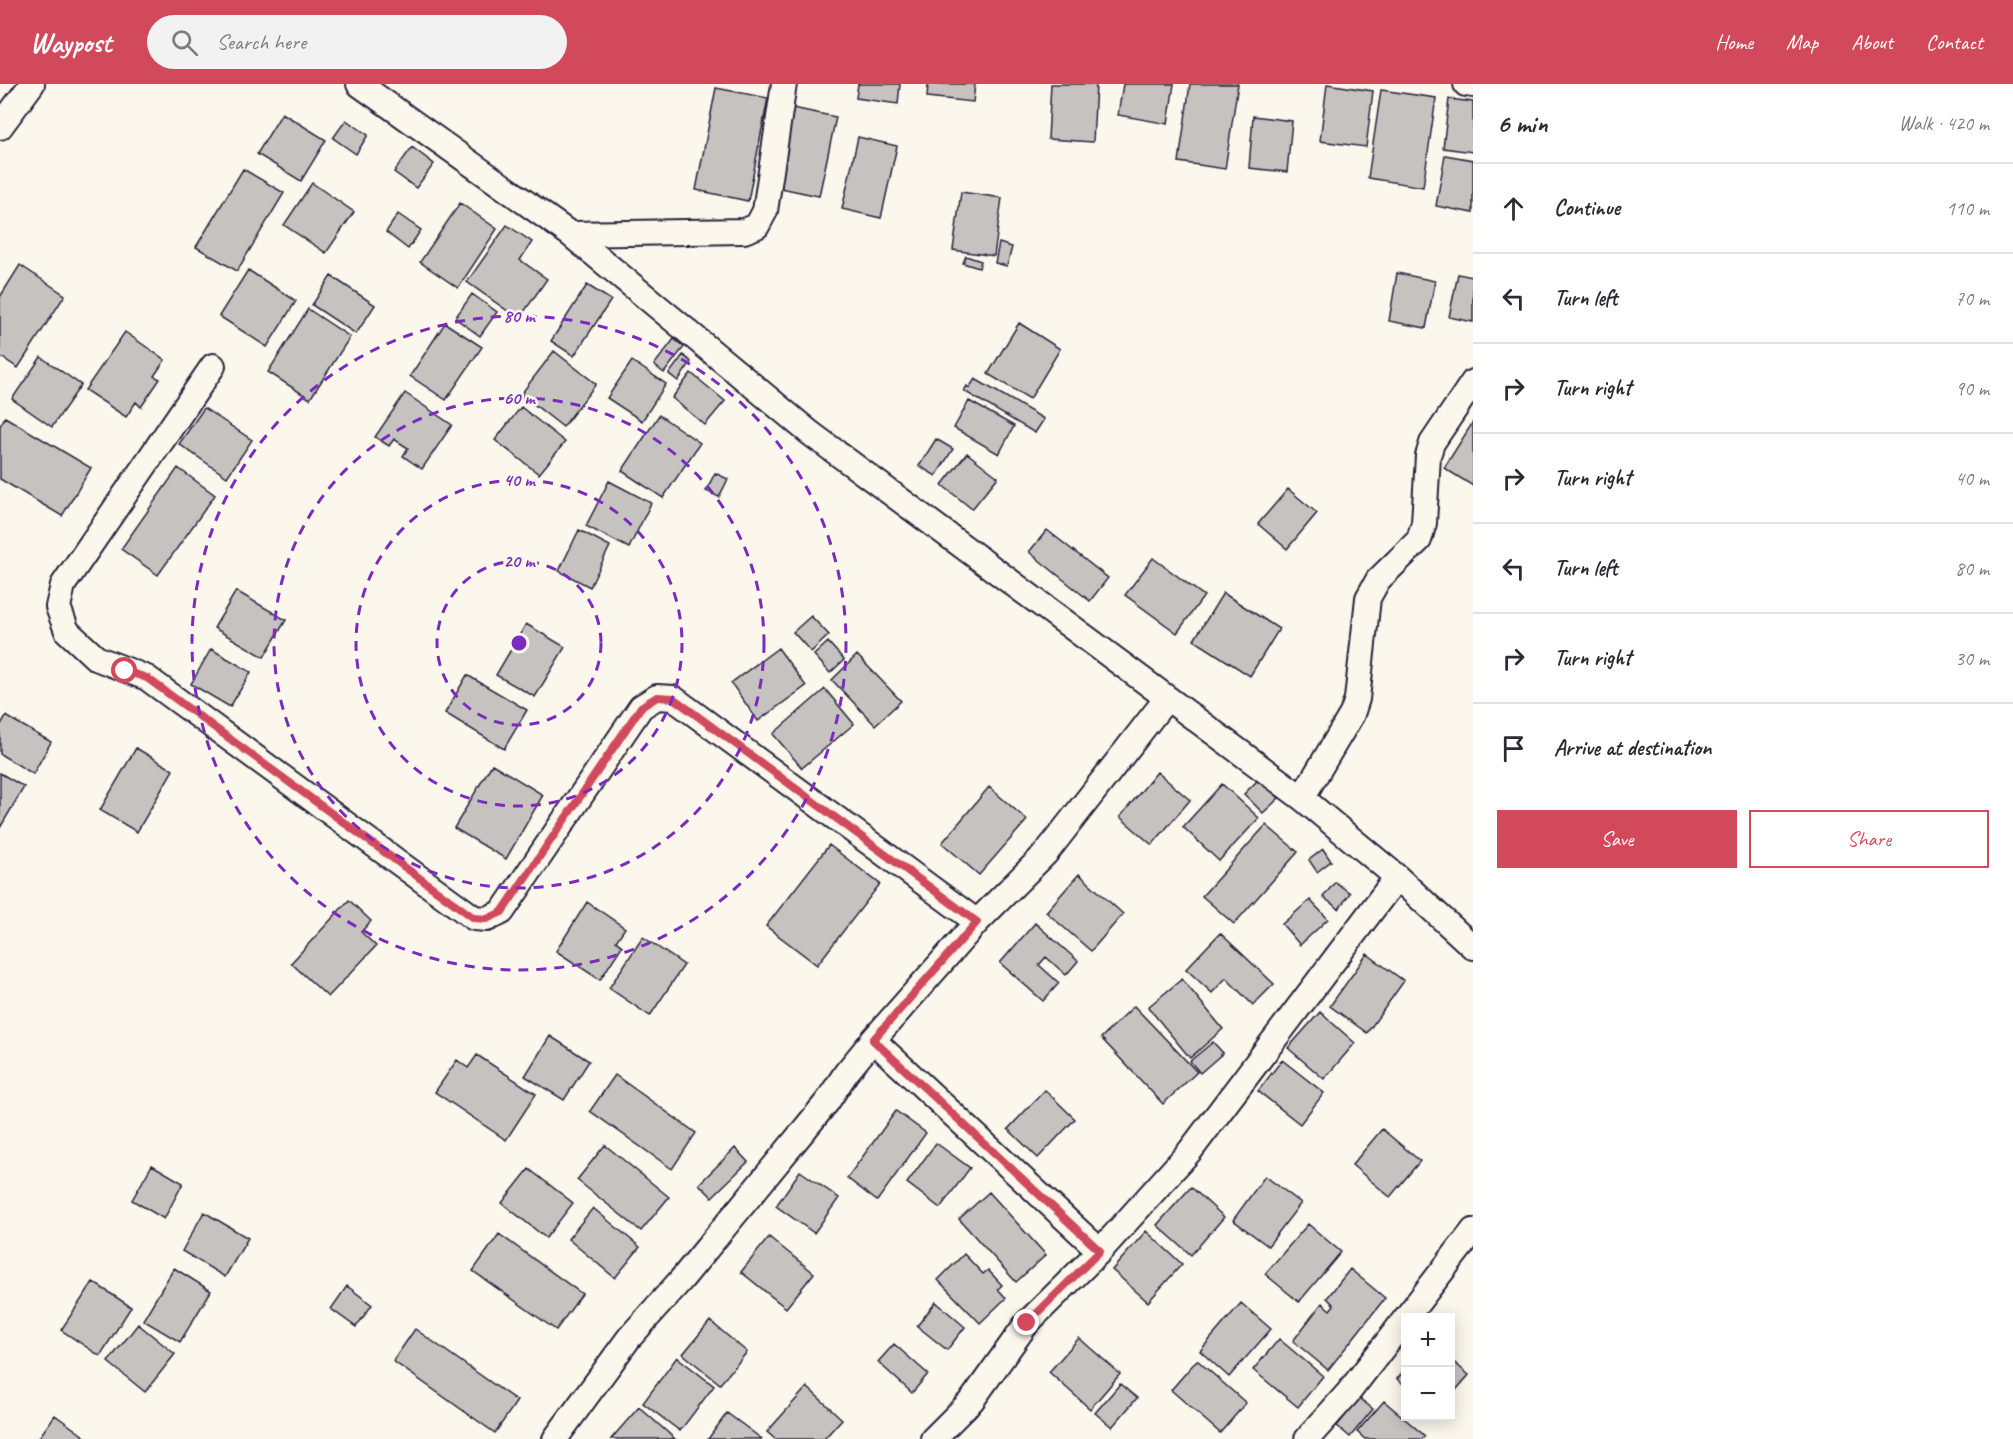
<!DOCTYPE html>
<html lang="en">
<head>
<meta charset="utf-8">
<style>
  body { margin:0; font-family:Caveat,sans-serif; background:#f2f2f3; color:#2b2b33 }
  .controls { position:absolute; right:18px; bottom:18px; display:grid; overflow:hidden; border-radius:0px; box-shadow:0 3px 15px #0003 }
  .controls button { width:54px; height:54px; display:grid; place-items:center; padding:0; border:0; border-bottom:2px solid #e1e1e2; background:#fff; color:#2b2b33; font:30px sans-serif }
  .stop { position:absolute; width:18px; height:18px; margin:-14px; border:4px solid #d1495b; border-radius:50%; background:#fff }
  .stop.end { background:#d1495b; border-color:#fff; box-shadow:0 2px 6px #0008 }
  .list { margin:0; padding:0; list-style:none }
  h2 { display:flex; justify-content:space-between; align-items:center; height:78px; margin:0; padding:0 24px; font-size:26px }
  h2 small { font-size:20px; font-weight:400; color:#7c7c81 }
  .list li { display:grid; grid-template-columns:39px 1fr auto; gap:18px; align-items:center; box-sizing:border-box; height:90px; padding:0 24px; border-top:2px solid #e1e1e2 }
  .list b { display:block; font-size:22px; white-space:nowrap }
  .list em { font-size:20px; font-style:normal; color:#7c7c81 }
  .actions { display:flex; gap:12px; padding:18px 24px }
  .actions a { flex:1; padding:14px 0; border:2px solid #d1495b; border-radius:0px; text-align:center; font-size:21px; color:#d1495b }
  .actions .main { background:#d1495b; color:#fff }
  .icon { flex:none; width:33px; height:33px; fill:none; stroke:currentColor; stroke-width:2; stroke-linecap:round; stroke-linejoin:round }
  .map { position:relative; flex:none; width:1473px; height:1355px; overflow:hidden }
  header { display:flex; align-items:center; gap:36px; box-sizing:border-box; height:84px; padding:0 30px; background:#d1495b; color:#fff }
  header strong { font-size:28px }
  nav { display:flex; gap:33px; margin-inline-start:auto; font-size:21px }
  .search { width:420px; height:54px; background:#f2f2f3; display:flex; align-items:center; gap:15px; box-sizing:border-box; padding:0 21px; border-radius:33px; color:#7c7c81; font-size:22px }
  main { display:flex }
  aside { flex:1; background:#fff }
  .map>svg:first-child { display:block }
  .building { fill:#c6c2c0; stroke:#22223b; stroke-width:1.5 }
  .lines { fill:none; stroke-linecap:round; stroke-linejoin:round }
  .street-casing { stroke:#22223b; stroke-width:28 }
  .street { stroke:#fbf7ec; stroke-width:24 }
  .route { stroke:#d1495b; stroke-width:8 }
  .ring { fill:none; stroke:#7b2cbf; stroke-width:3; stroke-dasharray:10 8 }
  .centre { fill:#7b2cbf; stroke:#fbf7ec; stroke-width:3 }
  .ring-label { font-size:18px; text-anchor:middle; font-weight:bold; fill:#7b2cbf; stroke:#fbf7ec; stroke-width:5; stroke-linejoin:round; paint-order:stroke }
</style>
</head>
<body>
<header>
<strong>Waypost</strong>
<div class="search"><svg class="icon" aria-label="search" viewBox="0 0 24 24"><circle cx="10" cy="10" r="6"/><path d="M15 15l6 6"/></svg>Search here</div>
<nav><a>Home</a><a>Map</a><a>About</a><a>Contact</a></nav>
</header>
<main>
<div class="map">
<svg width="1473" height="1355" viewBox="0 0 1473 1355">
  <rect width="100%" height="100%" fill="#fbf7ec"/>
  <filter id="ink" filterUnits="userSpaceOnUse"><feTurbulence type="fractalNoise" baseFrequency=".0167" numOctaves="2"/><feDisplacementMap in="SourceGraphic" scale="12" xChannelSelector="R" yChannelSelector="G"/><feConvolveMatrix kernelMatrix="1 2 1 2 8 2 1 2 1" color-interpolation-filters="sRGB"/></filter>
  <g filter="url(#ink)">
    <path class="building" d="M 858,0 L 900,0 L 898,20 L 856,14 Z
      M 928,0 L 975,0 L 973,18 L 927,13 Z
      M 1051,0 L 1096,0 L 1093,58 L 1048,55 Z
      M 1123,0 L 1174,0 L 1168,40 L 1118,31 Z
      M 1190,0 L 1238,0 L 1225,85 L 1179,78 Z
      M 1327,0 L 1373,7 L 1366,63 L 1320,57 Z
      M 716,4 L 768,14 L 748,117 L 696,106 Z
      M 1381,6 L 1436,14 L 1423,103 L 1368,94 Z
      M 1449,15 L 1473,18 L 1473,68 L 1443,64 Z
      M 793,24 L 836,33 L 819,112 L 776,103 Z
      M 282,29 L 326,56 L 301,97 L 257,70 Z
      M 1253,32 L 1292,37 L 1287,88 L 1249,84 Z
      M 346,36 L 368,51 L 356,70 L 333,54 Z
      M 858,53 L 897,62 L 881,134 L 842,125 Z
      M 412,63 L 434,80 L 416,104 L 394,88 Z
      M 1445,71 L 1473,76 L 1473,129 L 1436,122 Z
      M 243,85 L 284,109 L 237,187 L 196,163 Z
      M 312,99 L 354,128 L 326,169 L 284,141 Z
      M 961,108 L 1002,114 L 994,172 L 953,166 Z
      M 460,119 L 497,145 L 458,204 L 420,178 Z
      M 398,130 L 421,146 L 408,165 L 386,148 Z
      M 507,141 L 532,158 L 520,176 L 547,195 L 519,235 L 467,198 Z
      M 999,159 L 1012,163 L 1007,182 L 995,179 Z
      M 966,172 L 981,177 L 979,184 L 963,179 Z
      M 20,181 L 65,211 L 18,284 L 0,272 L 0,213 Z
      M 248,186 L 296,217 L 267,263 L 219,232 Z
      M 1397,189 L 1435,197 L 1426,244 L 1389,237 Z
      M 1458,190 L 1473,193 L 1473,238 L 1449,233 Z
      M 331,192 L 375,221 L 356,250 L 312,221 Z
      M 587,201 L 611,216 L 574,272 L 551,257 Z
      M 472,210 L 497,228 L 480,252 L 455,234 Z
      M 308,225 L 350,253 L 310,315 L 268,288 Z
      M 445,239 L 482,263 L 446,316 L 410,292 Z
      M 1019,239 L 1060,265 L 1030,315 L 988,290 Z
      M 125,248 L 165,276 L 154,292 L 160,295 L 141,323 L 136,318 L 126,333 L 85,306 Z
      M 674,255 L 684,263 L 664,289 L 654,281 Z
      M 554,267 L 596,300 L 563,343 L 521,310 Z
      M 683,271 L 691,278 L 678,297 L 669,290 Z
      M 41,273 L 81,301 L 52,343 L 12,315 Z
      M 632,277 L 666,300 L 642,337 L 607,314 Z
      M 691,289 L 725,317 L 705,341 L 672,314 Z
      M 975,295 L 1044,335 L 1035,349 L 964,307 L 967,302 L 969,304 Z
      M 405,309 L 452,341 L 422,385 L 403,372 L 408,364 L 394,355 L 389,362 L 375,353 Z
      M 969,317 L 1014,342 L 999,370 L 954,344 Z
      M 521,323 L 565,358 L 539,390 L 495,356 Z
      M 204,324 L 252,356 L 227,393 L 179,360 Z
      M 659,331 L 700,359 L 663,414 L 622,387 Z
      M 5,333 L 91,384 L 62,432 L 0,395 L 0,342 Z
      M 1473,338 L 1473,402 L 1444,384 Z
      M 936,355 L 953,365 L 936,392 L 919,382 Z
      M 967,369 L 998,393 L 972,425 L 942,401 Z
      M 178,384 L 215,411 L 158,491 L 121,465 Z
      M 715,389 L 728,395 L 719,413 L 706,407 Z
      M 609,397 L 651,419 L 629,464 L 586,442 Z
      M 1288,405 L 1317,429 L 1287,465 L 1258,440 Z
      M 579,446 L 610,462 L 590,503 L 559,487 Z
      M 1047,446 L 1108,494 L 1090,517 L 1029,468 Z
      M 1153,474 L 1204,512 L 1177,549 L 1125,511 Z
      M 236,507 L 286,536 L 264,573 L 214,544 Z
      M 1223,509 L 1279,545 L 1250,592 L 1194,556 Z
      M 811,532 L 829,551 L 811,568 L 793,548 Z
      M 526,540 L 565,563 L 535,613 L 496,591 Z
      M 828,558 L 844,576 L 830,589 L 814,571 Z
      M 778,564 L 806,602 L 758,637 L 731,599 Z
      M 211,565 L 251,588 L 230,623 L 191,600 Z
      M 857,571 L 901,617 L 875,641 L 832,596 Z
      M 467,591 L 527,626 L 504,665 L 445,629 Z
      M 825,605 L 854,640 L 802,684 L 773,650 Z
      M 6,632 L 51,658 L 33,690 L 0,670 L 0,642 Z
      M 136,664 L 173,686 L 137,748 L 100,726 Z
      M 492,680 L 543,711 L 506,775 L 454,744 Z
      M 1157,688 L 1190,716 L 1152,761 L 1120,733 Z
      M 0,689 L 24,703 L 0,744 Z
      M 1260,694 L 1279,714 L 1263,729 L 1244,710 Z
      M 1222,700 L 1259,734 L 1219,777 L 1183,743 Z
      M 989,703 L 1027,736 L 979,791 L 942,759 Z
      M 1266,741 L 1298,768 L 1234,840 L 1202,812 Z
      M 829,761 L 880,800 L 817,881 L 766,842 Z
      M 1323,765 L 1331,777 L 1317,788 L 1309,776 Z
      M 1079,790 L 1123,830 L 1091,867 L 1046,828 Z
      M 1335,798 L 1350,809 L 1339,825 L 1323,813 Z
      M 349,816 L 371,837 L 361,848 L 376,862 L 328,913 L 291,879 Z
      M 1310,816 L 1328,835 L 1300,861 L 1282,840 Z
      M 587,818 L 625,844 L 616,857 L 622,862 L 600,896 L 556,867 Z
      M 1035,839 L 1078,877 L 1066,891 L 1046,873 L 1039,881 L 1059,899 L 1043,917 L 1000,879 Z
      M 1220,849 L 1274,900 L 1253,921 L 1226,894 L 1212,909 L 1186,885 Z
      M 643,853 L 684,881 L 650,932 L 609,904 Z
      M 1367,870 L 1404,897 L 1367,949 L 1330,922 Z
      M 1182,895 L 1223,945 L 1190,974 L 1148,923 Z
      M 1134,922 L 1197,988 L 1163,1020 L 1101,954 Z
      M 1320,928 L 1355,959 L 1324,995 L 1288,964 Z
      M 550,952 L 589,977 L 564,1016 L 525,992 Z
      M 1213,958 L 1223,969 L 1200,989 L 1190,977 Z
      M 477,971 L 536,1010 L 506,1056 L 435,1008 L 457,976 L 468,984 Z
      M 1282,976 L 1324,1009 L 1300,1040 L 1258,1007 Z
      M 615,991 L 696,1049 L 672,1085 L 590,1027 Z
      M 1045,1006 L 1075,1035 L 1038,1074 L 1008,1045 Z
      M 896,1027 L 926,1049 L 877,1117 L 847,1094 Z
      M 1382,1045 L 1420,1077 L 1390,1113 L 1352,1081 Z
      M 936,1059 L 970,1084 L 940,1124 L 907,1099 Z
      M 605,1061 L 669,1113 L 641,1147 L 577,1096 Z
      M 735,1064 L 748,1078 L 712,1113 L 699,1100 Z
      M 152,1081 L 183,1099 L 164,1135 L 132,1116 Z
      M 529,1085 L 573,1119 L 546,1154 L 502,1119 Z
      M 800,1087 L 839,1114 L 814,1149 L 776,1122 Z
      M 1265,1092 L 1301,1119 L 1268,1162 L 1233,1136 Z
      M 1191,1103 L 1224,1133 L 1191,1171 L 1157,1141 Z
      M 989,1108 L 1046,1171 L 1016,1198 L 959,1135 Z
      M 593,1124 L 640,1163 L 615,1194 L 568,1155 Z
      M 204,1128 L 248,1154 L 225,1193 L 182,1167 Z
      M 1308,1140 L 1341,1168 L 1299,1218 L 1265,1190 Z
      M 1146,1147 L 1182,1180 L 1148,1218 L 1112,1186 Z
      M 499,1150 L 582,1210 L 556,1246 L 473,1187 Z
      M 769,1153 L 814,1189 L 786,1224 L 741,1188 Z
      M 964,1170 L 983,1190 L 988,1186 L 1002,1201 L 998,1205 L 1006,1214 L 980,1239 L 938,1196 Z
      M 174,1184 L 211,1207 L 180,1258 L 143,1236 Z
      M 1350,1185 L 1385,1214 L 1328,1286 L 1293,1257 L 1322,1219 L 1330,1226 L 1334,1221 L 1327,1214 Z
      M 93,1198 L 131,1223 L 100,1272 L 61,1246 Z
      M 347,1202 L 372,1221 L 356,1243 L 331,1225 Z
      M 936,1218 L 965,1243 L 947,1266 L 917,1242 Z
      M 1241,1219 L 1271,1245 L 1229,1293 L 1200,1267 Z
      M 710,1237 L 747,1268 L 720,1300 L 683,1270 Z
      M 138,1240 L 175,1270 L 145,1308 L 108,1278 Z
      M 415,1245 L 517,1317 L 495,1349 L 393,1277 Z
      M 1079,1254 L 1120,1290 L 1090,1325 L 1049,1288 Z
      M 1279,1255 L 1323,1292 L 1298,1323 L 1253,1286 Z
      M 894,1260 L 928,1290 L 912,1309 L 878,1278 Z
      M 677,1273 L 714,1302 L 680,1347 L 643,1319 Z
      M 1450,1275 L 1469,1291 L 1450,1313 Z
      M 1197,1276 L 1246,1319 L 1220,1349 L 1171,1306 Z
      M 1406,1284 L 1406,1302 L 1397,1295 Z
      M 1120,1300 L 1137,1314 L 1112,1343 L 1095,1329 Z
      M 807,1303 L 842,1335 L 824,1355 L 775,1355 L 767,1348 Z
      M 1359,1314 L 1373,1325 L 1350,1353 L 1337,1342 Z
      M 1384,1317 L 1425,1352 L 1422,1355 L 1365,1355 L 1357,1348 Z
      M 639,1323 L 675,1355 L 611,1355 Z
      M 727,1329 L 762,1355 L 708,1355 Z
      M 55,1331 L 88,1355 L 38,1355 Z"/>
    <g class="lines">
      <defs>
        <path id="street" d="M 359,0 L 570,150 L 810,349 L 1302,714 L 1397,793 L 1473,863
          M 1466,0 L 1473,1
          M 0,43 L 32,0
          M 570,150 L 744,147 L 757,142 L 765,127 L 784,0
          M 213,282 L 63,501 L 58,523 L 67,547 L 96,574 L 147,594 L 474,834 L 487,835 L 502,828 L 641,623 L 657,613 L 673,614 L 977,838
          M 1302,714 L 1352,630 L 1357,615 L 1368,514 L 1378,496 L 1419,456 L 1424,439 L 1428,372 L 1432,359 L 1473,298
          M 873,956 L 1100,1167
          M 555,1355 L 629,1254 L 681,1196 L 827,1018 L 846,989 L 873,956 L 977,838 L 1046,769 L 1167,614
          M 933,1355 L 972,1316 L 1027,1239 L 1100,1167 L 1190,1067 L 1397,793
          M 1307,1355 L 1348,1309 L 1473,1147"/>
      </defs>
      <use href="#street" class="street-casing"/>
      <use href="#street" class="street"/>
    </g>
  </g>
  <g class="lines" filter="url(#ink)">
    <path class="route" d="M 125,587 L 147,594 L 474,834 L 487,835 L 502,828 L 641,623 L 657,613 L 673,614 L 977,838 L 873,956 L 1100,1167 L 1027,1239"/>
  </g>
  <g class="ring">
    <circle cx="519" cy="559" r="82"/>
    <circle cx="519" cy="559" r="163"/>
    <circle cx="519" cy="559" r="245"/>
    <circle cx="519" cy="559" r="327"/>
  </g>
  <circle cx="519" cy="559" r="9" class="centre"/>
  <g class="ring-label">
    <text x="519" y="238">80 m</text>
    <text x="519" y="320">60 m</text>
    <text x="519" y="402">40 m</text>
    <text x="519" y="483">20 m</text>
  </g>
</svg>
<div class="controls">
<button>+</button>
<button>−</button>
</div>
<div class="stop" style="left:125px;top:587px"></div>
<div class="stop end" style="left:1027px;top:1239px"></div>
</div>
<aside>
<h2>6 min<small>Walk · 420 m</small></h2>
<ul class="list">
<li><svg class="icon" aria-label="ahead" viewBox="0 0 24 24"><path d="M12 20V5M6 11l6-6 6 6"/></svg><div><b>Continue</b></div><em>110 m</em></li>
<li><svg class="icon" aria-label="left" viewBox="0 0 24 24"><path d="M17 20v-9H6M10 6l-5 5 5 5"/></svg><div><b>Turn left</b></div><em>70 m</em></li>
<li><svg class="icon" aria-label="right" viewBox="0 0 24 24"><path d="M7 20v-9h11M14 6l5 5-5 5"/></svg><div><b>Turn right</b></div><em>90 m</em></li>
<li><svg class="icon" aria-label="right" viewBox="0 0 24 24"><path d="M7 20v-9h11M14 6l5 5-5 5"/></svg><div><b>Turn right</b></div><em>40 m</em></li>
<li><svg class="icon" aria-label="left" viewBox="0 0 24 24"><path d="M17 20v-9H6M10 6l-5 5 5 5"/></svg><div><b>Turn left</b></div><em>80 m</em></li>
<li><svg class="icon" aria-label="right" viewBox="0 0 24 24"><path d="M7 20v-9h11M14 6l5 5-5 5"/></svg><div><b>Turn right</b></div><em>30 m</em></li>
<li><svg class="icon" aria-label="arrive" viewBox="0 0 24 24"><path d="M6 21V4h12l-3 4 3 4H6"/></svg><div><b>Arrive at destination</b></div></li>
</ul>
<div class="actions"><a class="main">Save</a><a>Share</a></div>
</aside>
</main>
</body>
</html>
